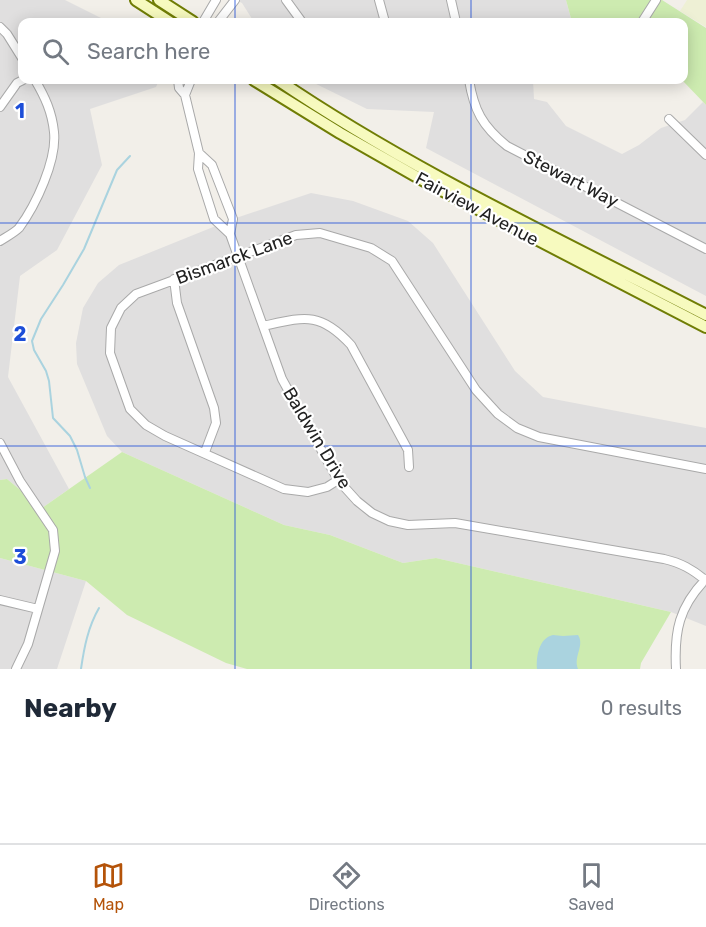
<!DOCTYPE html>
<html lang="en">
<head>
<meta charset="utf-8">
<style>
  body { margin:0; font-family:Rubik,sans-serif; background:#f2f2f3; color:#1f2937 }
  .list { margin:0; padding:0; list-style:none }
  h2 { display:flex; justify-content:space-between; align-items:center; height:78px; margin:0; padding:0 24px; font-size:26px }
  h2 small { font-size:20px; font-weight:400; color:#747a83 }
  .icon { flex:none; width:33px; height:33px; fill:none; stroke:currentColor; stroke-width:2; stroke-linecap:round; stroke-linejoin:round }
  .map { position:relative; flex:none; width:706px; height:669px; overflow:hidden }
  .search { position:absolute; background:#fff; box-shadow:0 3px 15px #0003; left:18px; right:18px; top:18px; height:66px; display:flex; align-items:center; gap:15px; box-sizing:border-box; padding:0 21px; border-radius:12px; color:#747a83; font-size:22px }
  .sheet { height:174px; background:#fff }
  nav { display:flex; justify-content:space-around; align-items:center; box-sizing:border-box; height:84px; border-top:2px solid #e0e1e3; background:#fff; font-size:16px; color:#747a83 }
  nav a { display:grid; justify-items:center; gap:3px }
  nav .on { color:#b45309 }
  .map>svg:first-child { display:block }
  .residential { fill:#e0dfdf }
  .farmland { fill:#eef0d5 }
  .grass { fill:#cdebb0 }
  .water { fill:#aad3df }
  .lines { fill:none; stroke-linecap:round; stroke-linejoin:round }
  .stream { stroke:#aad3df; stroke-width:2 }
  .street-casing { stroke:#a9a9a9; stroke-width:10 }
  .secondary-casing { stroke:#707d05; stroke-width:14 }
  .street { stroke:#fff; stroke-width:8 }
  .secondary { stroke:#f7fabf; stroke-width:10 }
  .grid { fill:none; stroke:#1d4ed8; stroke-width:1.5; stroke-opacity:0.55 }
  .labels { text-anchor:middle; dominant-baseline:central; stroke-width:4.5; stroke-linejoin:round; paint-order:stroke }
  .street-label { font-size:18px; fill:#222; stroke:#fff }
  .grid-label { font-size:20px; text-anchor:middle; font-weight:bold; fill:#1d4ed8; stroke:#fff; stroke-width:4.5; stroke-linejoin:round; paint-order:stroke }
</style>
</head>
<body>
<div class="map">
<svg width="706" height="669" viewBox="0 0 706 669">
  <rect width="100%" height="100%" fill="#f2efe9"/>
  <path class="residential" d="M 0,0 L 65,0 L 109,22 L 22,22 L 22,80 L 159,80 L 156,87 L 90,109 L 102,165 L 57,250 L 20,276 L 8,377 L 69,489 L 42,508 L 7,479 L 0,480 Z
    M 236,0 L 566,0 L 572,22 L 254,22 L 242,3 Z
    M 308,80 L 533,80 L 534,99 L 547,102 L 566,126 L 622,154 L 639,145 L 661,128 L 685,120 L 703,102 L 706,105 L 706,296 L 426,148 L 434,112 L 367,109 Z
    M 311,193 L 353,201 L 408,221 L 433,243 L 515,371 L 543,397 L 706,428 L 706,626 L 671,612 L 436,558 L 403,563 L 330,535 L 284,525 L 122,452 L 107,436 L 77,364 L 76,343 L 83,308 L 98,283 L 119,265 L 233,219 Z
    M 0,558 L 86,581 L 57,669 L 0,669 Z"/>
  <path class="farmland" d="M 687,0 L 706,0 L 706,27 L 680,11 Z"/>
  <path class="grass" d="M 566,0 L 662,0 L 706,28 L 706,105 L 682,80 L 684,22 L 572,22 Z
    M 122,452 L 284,525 L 330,535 L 403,563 L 436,558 L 671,612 L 641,663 L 640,669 L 247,669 L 226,663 L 127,615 L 86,581 L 0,558 L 0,480 L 7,479 L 42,508 Z"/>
  <path class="water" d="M 553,635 L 563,636 L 578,635 C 585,646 573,656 578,669 L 537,669 C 536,656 539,638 553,635 Z"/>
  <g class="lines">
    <path class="stream" d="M 90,488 L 85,477 L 77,450 L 70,436 L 53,418 L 49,381 L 46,371 L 34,350 L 32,341 L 41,319 L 63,285 L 84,249 L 117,170 L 130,156
      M 81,669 C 84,648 88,627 99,608"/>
    <defs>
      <path id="street" d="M 286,0 L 302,22
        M 379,0 L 385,22
        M 451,0 L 456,22
        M 203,22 L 216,0
        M 218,22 L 235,0
        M 642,22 L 656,0
        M 0,27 L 7,34 L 22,58
        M 178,80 L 179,88 L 185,95 L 199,153 L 198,169 L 214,219 L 230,234 L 282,379 L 338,480 L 357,501 L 372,513 L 389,521 L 408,525 L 455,523 L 664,559 C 681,563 692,569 705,580
        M 469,80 C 474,110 482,126 507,146 L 706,249
        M 185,95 L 191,80
        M 0,107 L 17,83 L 23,80
        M 669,119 L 706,155
        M 199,153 L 212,165 L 233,219 L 230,234
        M 0,241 C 6,237 14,233 19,228 C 36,205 57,160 54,132 C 52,112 45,97 35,80
        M 174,279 L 177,303 L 214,408 L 216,423 L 205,452
        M 263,326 C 304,317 320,311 351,345 L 408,450 L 409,467
        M 0,443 L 20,481 L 53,530 L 55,551 L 28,644 L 16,669
        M 338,480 L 327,487 L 308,492 L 284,489 L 165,436 L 146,425 L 130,409 L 110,353 L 111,328 L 121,308 L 136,294 L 296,235 L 320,233 L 371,248 L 392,261 L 476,390 L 498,414 L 517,428 L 539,437 L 706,469
        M 0,600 L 38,609
        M 676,669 C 674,631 679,607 706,579"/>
      <path id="secondary" d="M 136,0 L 170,22
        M 159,0 L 193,22
        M 254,80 L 340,133 L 426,182 L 706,327
        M 278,80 C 410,170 563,241 706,315"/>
    </defs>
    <use href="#street" class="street-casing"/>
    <use href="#secondary" class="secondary-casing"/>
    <use href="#street" class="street"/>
    <use href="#secondary" class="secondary"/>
  </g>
  <path class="grid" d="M 235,0 L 235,22M 471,0 L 471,22M 235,80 L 235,669M 471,80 L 471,669M 0,223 L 706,223M 0,446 L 706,446"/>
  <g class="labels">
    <g class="street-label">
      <text transform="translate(571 179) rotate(27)">Stewart Way</text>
      <text transform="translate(477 209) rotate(28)">Fairview Avenue</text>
      <text transform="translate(234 258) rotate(-20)">Bismarck Lane</text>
      <text transform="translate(317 438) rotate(59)">Baldwin Drive</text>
    </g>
  </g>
  <g class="grid-label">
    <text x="20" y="118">1</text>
    <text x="20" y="341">2</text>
    <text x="20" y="564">3</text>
  </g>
</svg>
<div class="search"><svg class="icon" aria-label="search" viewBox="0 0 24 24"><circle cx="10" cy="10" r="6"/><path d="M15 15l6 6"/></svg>Search here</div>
</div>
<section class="sheet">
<h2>Nearby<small>0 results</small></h2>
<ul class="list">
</ul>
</section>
<nav>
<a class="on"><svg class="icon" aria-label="map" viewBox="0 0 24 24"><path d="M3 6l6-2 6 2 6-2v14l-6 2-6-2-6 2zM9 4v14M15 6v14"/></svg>Map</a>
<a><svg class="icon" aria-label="directions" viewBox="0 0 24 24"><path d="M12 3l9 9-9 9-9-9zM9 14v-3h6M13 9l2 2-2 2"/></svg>Directions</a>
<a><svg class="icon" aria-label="saved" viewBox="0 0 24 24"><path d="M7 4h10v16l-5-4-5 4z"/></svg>Saved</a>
</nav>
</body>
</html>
